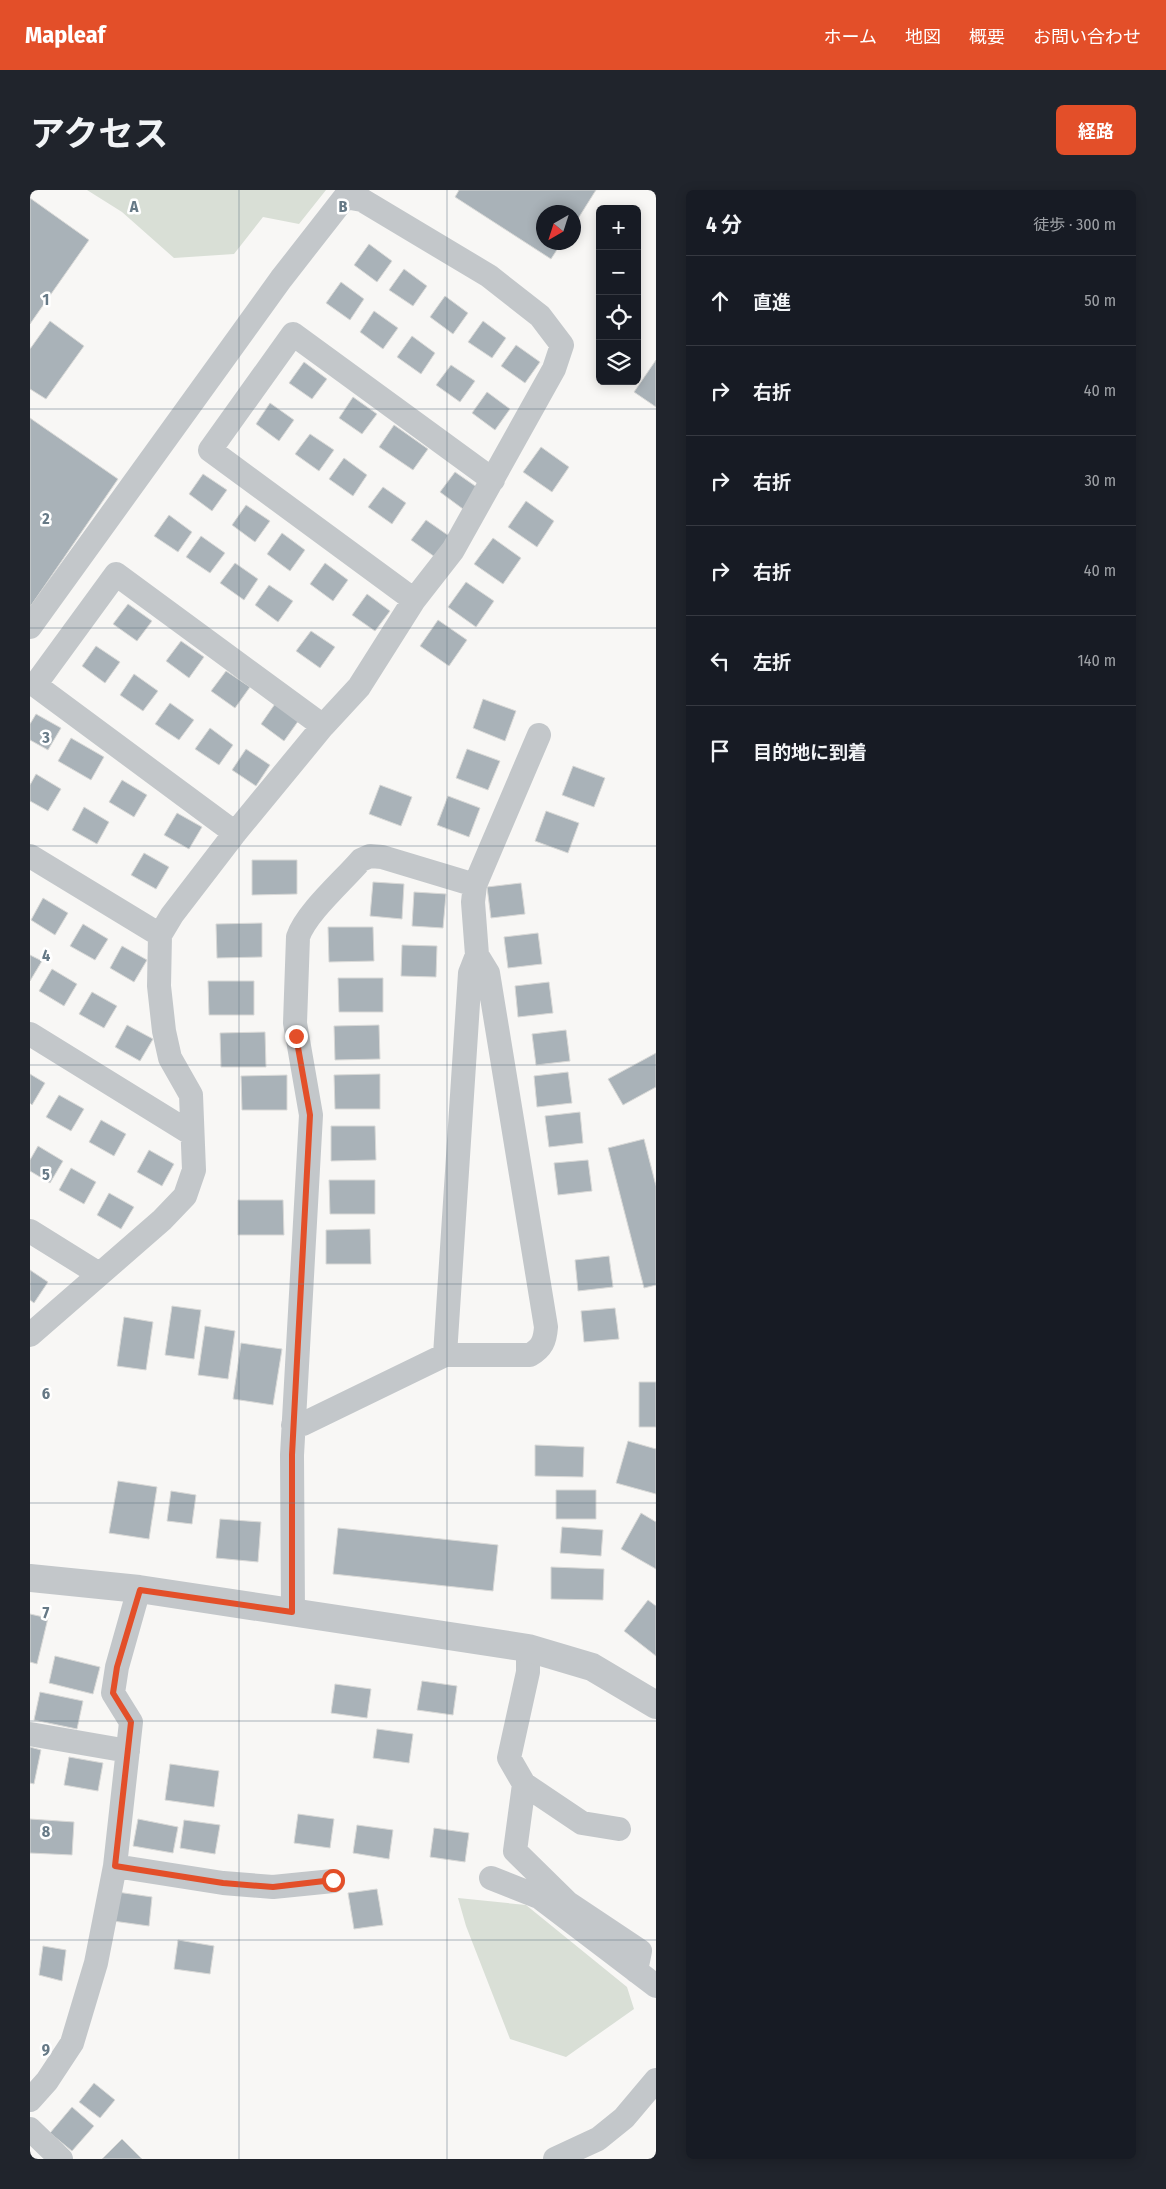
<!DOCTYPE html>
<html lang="ja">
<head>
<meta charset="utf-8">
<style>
  body { margin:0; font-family:"Fira Sans Condensed","Noto Sans JP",sans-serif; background:#20242c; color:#f1f3f6 }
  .controls { position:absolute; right:15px; top:15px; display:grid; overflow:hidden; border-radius:8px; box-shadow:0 2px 12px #0003 }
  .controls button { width:45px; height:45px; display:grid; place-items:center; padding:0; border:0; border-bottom:1px solid #363941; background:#171b24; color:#f1f3f6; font:25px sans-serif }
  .compass { position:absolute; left:506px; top:15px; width:45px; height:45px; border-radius:50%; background:#171b24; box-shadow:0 2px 12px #0003; rotate:219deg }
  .stop { position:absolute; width:15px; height:15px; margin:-11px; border:4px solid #e34f29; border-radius:50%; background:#fff }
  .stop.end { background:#e34f29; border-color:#fff; box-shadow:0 1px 5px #0008 }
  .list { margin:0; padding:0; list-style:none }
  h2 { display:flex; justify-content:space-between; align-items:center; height:65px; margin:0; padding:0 20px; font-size:21px }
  h2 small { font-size:16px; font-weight:400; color:#9ea1a6 }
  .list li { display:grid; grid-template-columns:32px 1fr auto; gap:15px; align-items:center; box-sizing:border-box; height:90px; padding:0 20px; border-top:1px solid #363941 }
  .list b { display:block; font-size:19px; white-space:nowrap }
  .list em { font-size:16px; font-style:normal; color:#9ea1a6 }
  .icon { flex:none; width:28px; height:28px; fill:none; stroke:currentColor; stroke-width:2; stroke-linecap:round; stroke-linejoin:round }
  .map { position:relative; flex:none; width:626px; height:1969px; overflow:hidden; border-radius:8px }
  header { display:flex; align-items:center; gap:30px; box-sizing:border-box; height:70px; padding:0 25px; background:#e34f29; color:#fff }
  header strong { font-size:24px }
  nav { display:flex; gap:28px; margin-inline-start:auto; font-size:18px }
  .intro { display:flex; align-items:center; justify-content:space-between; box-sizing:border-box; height:120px; padding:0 30px }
  h1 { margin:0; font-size:35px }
  .button { padding:12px 22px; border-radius:8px; background:#e34f29; color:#fff; font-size:18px; font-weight:700 }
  main { display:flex; gap:30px; padding:0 30px }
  aside { flex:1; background:#171b24; border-radius:8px; box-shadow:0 2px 12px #0003 }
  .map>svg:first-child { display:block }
  .green { fill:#d9dfd6 }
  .building { fill:#a9b2b8; stroke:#d9d9d7 }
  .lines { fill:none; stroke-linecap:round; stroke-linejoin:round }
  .minor { stroke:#c3c7ca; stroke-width:24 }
  .tertiary { stroke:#c3c7ca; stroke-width:28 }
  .route { stroke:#e34f29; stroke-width:6 }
  .grid { fill:none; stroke:#667986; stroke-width:1; stroke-opacity:0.55 }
  .grid-label { font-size:16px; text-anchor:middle; font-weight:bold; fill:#667986; stroke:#fff; stroke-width:5; stroke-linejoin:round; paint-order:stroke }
</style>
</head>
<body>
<header>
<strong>Mapleaf</strong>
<nav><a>ホーム</a><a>地図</a><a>概要</a><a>お問い合わせ</a></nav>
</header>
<div class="intro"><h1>アクセス</h1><a class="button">経路</a></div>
<main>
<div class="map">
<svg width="626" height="1969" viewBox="0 0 626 1969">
  <rect width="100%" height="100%" fill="#f8f7f5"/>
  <path class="green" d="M 57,0 L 296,0 L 269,34 L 233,27 L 204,64 L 144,68 L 92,22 Z
    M 428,1708 L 496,1715 L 597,1797 L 604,1819 L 536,1867 L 480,1849 L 436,1736 Z"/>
  <path class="building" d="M 429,0 L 566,0 L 544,35 L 544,22 L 514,22 L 514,52 L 532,52 L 521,69 L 425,7 Z
    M 0,8 L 59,50 L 0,134 Z
    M 339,54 L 362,71 L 347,92 L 324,75 Z
    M 374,79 L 397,96 L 383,116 L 359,100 Z
    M 311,92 L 334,109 L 320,130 L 296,113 Z
    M 415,106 L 438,123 L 423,144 L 400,127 Z
    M 344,121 L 368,138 L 353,159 L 330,142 Z
    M 20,131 L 54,156 L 16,209 L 0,199 L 0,159 Z
    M 453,131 L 476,148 L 462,168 L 438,152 Z
    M 382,146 L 405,163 L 391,184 L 367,167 Z
    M 486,155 L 510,172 L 495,193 L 471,176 Z
    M 626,170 L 626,217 L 604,202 Z
    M 274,172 L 297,189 L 282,209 L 259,193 Z
    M 421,175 L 445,191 L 430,212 L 406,195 Z
    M 457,202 L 480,219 L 465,240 L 442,223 Z
    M 323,207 L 347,224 L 332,244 L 309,228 Z
    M 240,213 L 264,230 L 249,251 L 226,234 Z
    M 0,228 L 88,289 L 0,417 Z
    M 364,235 L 398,259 L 383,280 L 349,257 Z
    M 280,244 L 304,260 L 289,281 L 265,264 Z
    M 511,257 L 539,277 L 522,302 L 493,282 Z
    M 314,268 L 337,285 L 323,306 L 299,289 Z
    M 425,282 L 448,298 L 433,319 L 410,302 Z
    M 173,284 L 197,300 L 182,321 L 159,304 Z
    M 353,297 L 376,313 L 362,334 L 338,317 Z
    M 496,311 L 524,331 L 507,357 L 478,337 Z
    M 216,315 L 240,331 L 225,352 L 202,335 Z
    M 139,325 L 162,342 L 148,362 L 124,346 Z
    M 396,330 L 419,346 L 405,367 L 381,350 Z
    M 252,343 L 275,360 L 260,381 L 237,364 Z
    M 171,346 L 195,363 L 180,383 L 156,367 Z
    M 463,348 L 491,368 L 473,394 L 444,374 Z
    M 205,373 L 228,389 L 214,410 L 190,393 Z
    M 295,373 L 318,390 L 303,411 L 280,394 Z
    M 436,392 L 464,411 L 446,437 L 418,417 Z
    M 239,395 L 263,411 L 248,432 L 225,415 Z
    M 337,404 L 360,421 L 345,441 L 322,425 Z
    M 98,414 L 122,431 L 107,451 L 83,434 Z
    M 408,430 L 437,450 L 419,476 L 390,456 Z
    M 281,441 L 305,457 L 290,478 L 266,461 Z
    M 151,451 L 174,467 L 159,488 L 136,471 Z
    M 66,456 L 90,472 L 75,493 L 52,476 Z
    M 196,481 L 220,497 L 205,518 L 181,501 Z
    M 104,484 L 128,501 L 113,521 L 90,505 Z
    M 453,509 L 486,521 L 475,551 L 443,538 Z
    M 140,513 L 164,530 L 149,550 L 125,534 Z
    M 245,514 L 269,530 L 254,551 L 231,534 Z
    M 6,524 L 31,538 L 18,560 L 0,550 L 0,534 Z
    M 180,538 L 203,555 L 189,575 L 165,559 Z
    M 41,548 L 74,567 L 61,590 L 28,571 Z
    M 216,559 L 240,575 L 226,596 L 202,580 Z
    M 437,559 L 470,571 L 458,600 L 426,588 Z
    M 543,576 L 575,588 L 564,617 L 532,605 Z
    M 6,584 L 31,599 L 18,621 L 0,611 L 0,595 Z
    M 92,590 L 117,605 L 104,627 L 79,612 Z
    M 350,595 L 382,607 L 371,636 L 339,624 Z
    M 418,606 L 450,618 L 439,647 L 407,635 Z
    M 54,617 L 79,632 L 67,654 L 42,640 Z
    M 516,621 L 549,633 L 538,663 L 505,651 Z
    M 147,623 L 172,637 L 159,659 L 134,645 Z
    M 114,663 L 139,677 L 126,699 L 101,685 Z
    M 222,670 L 267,670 L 267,704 L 222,705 Z
    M 343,692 L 374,694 L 372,729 L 340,726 Z
    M 491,693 L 495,724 L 461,728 L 457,697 Z
    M 384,702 L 416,704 L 413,738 L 382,736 Z
    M 13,708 L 38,723 L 25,745 L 1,730 Z
    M 232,733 L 232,767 L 187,768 L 186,734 Z
    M 53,734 L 78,749 L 65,770 L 40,756 Z
    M 298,737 L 343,737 L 344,771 L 299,772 Z
    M 508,743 L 512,774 L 478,778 L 474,747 Z
    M 372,755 L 407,756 L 406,787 L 371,786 Z
    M 92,756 L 117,770 L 104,792 L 80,778 Z
    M 0,765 L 12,771 L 0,791 Z
    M 22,779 L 47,794 L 34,816 L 9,801 Z
    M 308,788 L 353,788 L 353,822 L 309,822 Z
    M 178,791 L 224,791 L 224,825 L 179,825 Z
    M 519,792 L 523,823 L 488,827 L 485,796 Z
    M 62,802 L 87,816 L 74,838 L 49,824 Z
    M 97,835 L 123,849 L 110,871 L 85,857 Z
    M 349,835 L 350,869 L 305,870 L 304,836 Z
    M 536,840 L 540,871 L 506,875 L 502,844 Z
    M 235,842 L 236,877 L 191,877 L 190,843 Z
    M 626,863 L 626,897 L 593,915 L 578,889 Z
    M 538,882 L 542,913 L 507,917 L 504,886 Z
    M 0,884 L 15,893 L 2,915 L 0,913 Z
    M 350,884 L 350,919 L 305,919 L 304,885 Z
    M 257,885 L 257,920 L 212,920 L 211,886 Z
    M 29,905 L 54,919 L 41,941 L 16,927 Z
    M 550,922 L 553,953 L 519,957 L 515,926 Z
    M 71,930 L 96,944 L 84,966 L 59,952 Z
    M 301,936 L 345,936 L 346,970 L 301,971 Z
    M 614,949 L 626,996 L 626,1095 L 614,1098 L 578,958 Z
    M 8,956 L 33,971 L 20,993 L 0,981 L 0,970 Z
    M 119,960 L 144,974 L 132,996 L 107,982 Z
    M 558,970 L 562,1001 L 528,1005 L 524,973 Z
    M 41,978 L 66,992 L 54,1014 L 29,1000 Z
    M 299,990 L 345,990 L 345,1024 L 300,1024 Z
    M 79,1003 L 104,1017 L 91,1039 L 67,1025 Z
    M 208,1010 L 253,1010 L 254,1045 L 208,1045 Z
    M 340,1039 L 341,1074 L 296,1074 L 296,1040 Z
    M 579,1066 L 583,1097 L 548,1101 L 545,1070 Z
    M 0,1080 L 18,1092 L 4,1113 L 0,1110 Z
    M 142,1116 L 171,1120 L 164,1169 L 135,1165 Z
    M 585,1118 L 589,1149 L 554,1152 L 551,1121 Z
    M 94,1127 L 123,1132 L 116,1180 L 87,1176 Z
    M 175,1136 L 205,1141 L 198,1189 L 168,1185 Z
    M 211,1153 L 252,1159 L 243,1215 L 203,1209 Z
    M 609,1192 L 626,1192 L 626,1237 L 609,1237 Z
    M 598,1251 L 626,1259 L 626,1304 L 586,1293 Z
    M 505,1255 L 554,1257 L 553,1287 L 505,1286 Z
    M 88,1291 L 127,1297 L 119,1349 L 79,1343 Z
    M 526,1300 L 566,1300 L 566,1329 L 526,1329 Z
    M 141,1301 L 166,1305 L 162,1334 L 137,1331 Z
    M 611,1323 L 626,1332 L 626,1379 L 591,1359 Z
    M 190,1329 L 231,1332 L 228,1372 L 186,1368 Z
    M 532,1337 L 573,1340 L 571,1366 L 530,1363 Z
    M 308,1338 L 468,1355 L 463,1401 L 303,1384 Z
    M 521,1377 L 574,1379 L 573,1410 L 521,1409 Z
    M 618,1410 L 626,1416 L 626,1466 L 594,1441 Z
    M 0,1424 L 18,1428 L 7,1474 L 0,1472 Z
    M 25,1466 L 70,1477 L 63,1504 L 19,1493 Z
    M 392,1491 L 427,1496 L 423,1525 L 387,1520 Z
    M 305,1494 L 341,1499 L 337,1528 L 301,1523 Z
    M 10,1502 L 53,1511 L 47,1539 L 4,1530 Z
    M 347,1539 L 383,1544 L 379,1573 L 343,1568 Z
    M 0,1557 L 11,1560 L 4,1594 L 0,1593 Z
    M 39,1567 L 73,1573 L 68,1601 L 34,1595 Z
    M 140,1574 L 189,1581 L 184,1617 L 135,1610 Z
    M 268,1624 L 304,1629 L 300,1658 L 264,1653 Z
    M 0,1629 L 44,1632 L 42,1665 L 0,1663 Z
    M 108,1629 L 148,1637 L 143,1663 L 103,1656 Z
    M 154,1630 L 190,1635 L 185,1664 L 150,1658 Z
    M 327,1635 L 363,1640 L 359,1669 L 323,1663 Z
    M 404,1638 L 439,1643 L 435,1672 L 400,1667 Z
    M 347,1699 L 353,1735 L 324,1739 L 318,1703 Z
    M 87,1702 L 122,1707 L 119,1736 L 83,1731 Z
    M 148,1750 L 184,1756 L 180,1784 L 144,1779 Z
    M 13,1756 L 36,1760 L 32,1791 L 9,1785 Z
    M 64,1893 L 85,1910 L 70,1928 L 49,1912 Z
    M 42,1917 L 64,1936 L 42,1961 L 20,1943 Z
    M 92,1949 L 112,1969 L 72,1969 Z"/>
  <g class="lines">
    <path class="minor" d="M 384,410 L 180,260 L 263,144 L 463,290
      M 0,437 L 251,89 L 315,7 L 332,10 L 459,86 L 510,126 L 532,155 L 524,179 L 423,360 L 384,410 L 329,497 L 293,536 L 205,643 L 142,725 L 130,745 L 129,796 L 134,841 L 140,868 L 161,905 L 164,980 L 155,1006 L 132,1030 L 0,1145
      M 205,643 L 5,495 L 86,384 L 293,536
      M 0,666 L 130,745
      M 447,765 L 443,712 L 445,695 L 509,545
      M 0,844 L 162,944
      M 0,1041 L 69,1084
      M 263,1235 L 273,1234 L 415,1165 L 500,1165 C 512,1158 515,1151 516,1137 L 458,783 L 447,765 L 440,783 L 415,1165
      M 263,1422 L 262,1265 L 281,925 L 265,833 L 268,747 C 276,723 313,691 331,670 L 340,666 L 352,667 L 445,695
      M 498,1458 L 498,1482 L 479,1568 L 494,1594 L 552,1633 L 589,1639
      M 0,1544 L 98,1561
      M 494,1594 L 485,1661 L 538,1713 L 610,1761 L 606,1781
      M 85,1676 L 193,1693 L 243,1697 L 303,1691
      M 461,1688 L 509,1707 L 626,1796
      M 0,1910 L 17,1891 L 42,1853 L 66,1773 L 85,1676 L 101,1532 L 83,1503 L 87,1477 L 109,1399
      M 0,1939 L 31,1969
      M 525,1969 L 568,1949 L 594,1928 L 626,1890"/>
    <path class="tertiary" d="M 0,1388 L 109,1399 L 498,1458 L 562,1477 L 626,1515"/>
  </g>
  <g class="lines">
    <path class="route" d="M 266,846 L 280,925 L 262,1265 L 262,1422 L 110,1400 L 87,1477 L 83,1503 L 101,1532 L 85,1676 L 193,1693 L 243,1697 L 303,1690"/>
  </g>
  <path class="grid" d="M 209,0 L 209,1969M 417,0 L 417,1969M 0,219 L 626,219M 0,438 L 626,438M 0,656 L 626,656M 0,875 L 626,875M 0,1094 L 626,1094M 0,1313 L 626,1313M 0,1531 L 626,1531M 0,1750 L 626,1750"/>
  <g class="grid-label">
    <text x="104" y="22">A</text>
    <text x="313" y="22">B</text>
    <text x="16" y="115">1</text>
    <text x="16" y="334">2</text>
    <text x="16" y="553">3</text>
    <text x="16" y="771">4</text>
    <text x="16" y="990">5</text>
    <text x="16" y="1209">6</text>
    <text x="16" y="1428">7</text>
    <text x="16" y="1647">8</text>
    <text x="16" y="1865">9</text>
  </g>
</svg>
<div class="controls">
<button>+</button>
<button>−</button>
<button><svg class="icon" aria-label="locate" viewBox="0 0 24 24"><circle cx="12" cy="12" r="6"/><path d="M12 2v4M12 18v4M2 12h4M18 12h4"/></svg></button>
<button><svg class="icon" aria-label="layers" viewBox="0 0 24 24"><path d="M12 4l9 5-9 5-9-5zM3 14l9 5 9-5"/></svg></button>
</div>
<svg class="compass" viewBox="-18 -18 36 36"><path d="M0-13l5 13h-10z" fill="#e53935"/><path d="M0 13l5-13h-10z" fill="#9ea1a6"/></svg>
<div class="stop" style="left:303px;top:1690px"></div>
<div class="stop end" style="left:266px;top:846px"></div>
</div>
<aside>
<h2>4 分<small>徒歩 · 300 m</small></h2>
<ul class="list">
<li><svg class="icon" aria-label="ahead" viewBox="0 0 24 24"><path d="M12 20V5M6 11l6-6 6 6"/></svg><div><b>直進</b></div><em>50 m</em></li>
<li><svg class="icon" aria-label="right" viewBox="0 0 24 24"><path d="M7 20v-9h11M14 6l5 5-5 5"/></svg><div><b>右折</b></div><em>40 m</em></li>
<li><svg class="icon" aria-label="right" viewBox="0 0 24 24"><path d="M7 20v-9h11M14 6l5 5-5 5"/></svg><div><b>右折</b></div><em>30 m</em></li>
<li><svg class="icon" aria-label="right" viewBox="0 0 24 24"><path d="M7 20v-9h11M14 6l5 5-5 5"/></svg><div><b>右折</b></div><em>40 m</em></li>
<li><svg class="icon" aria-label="left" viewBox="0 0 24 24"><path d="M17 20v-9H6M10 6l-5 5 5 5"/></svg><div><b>左折</b></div><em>140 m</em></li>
<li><svg class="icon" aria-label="arrive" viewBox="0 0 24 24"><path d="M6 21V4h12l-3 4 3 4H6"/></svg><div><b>目的地に到着</b></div></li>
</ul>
</aside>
</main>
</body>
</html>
